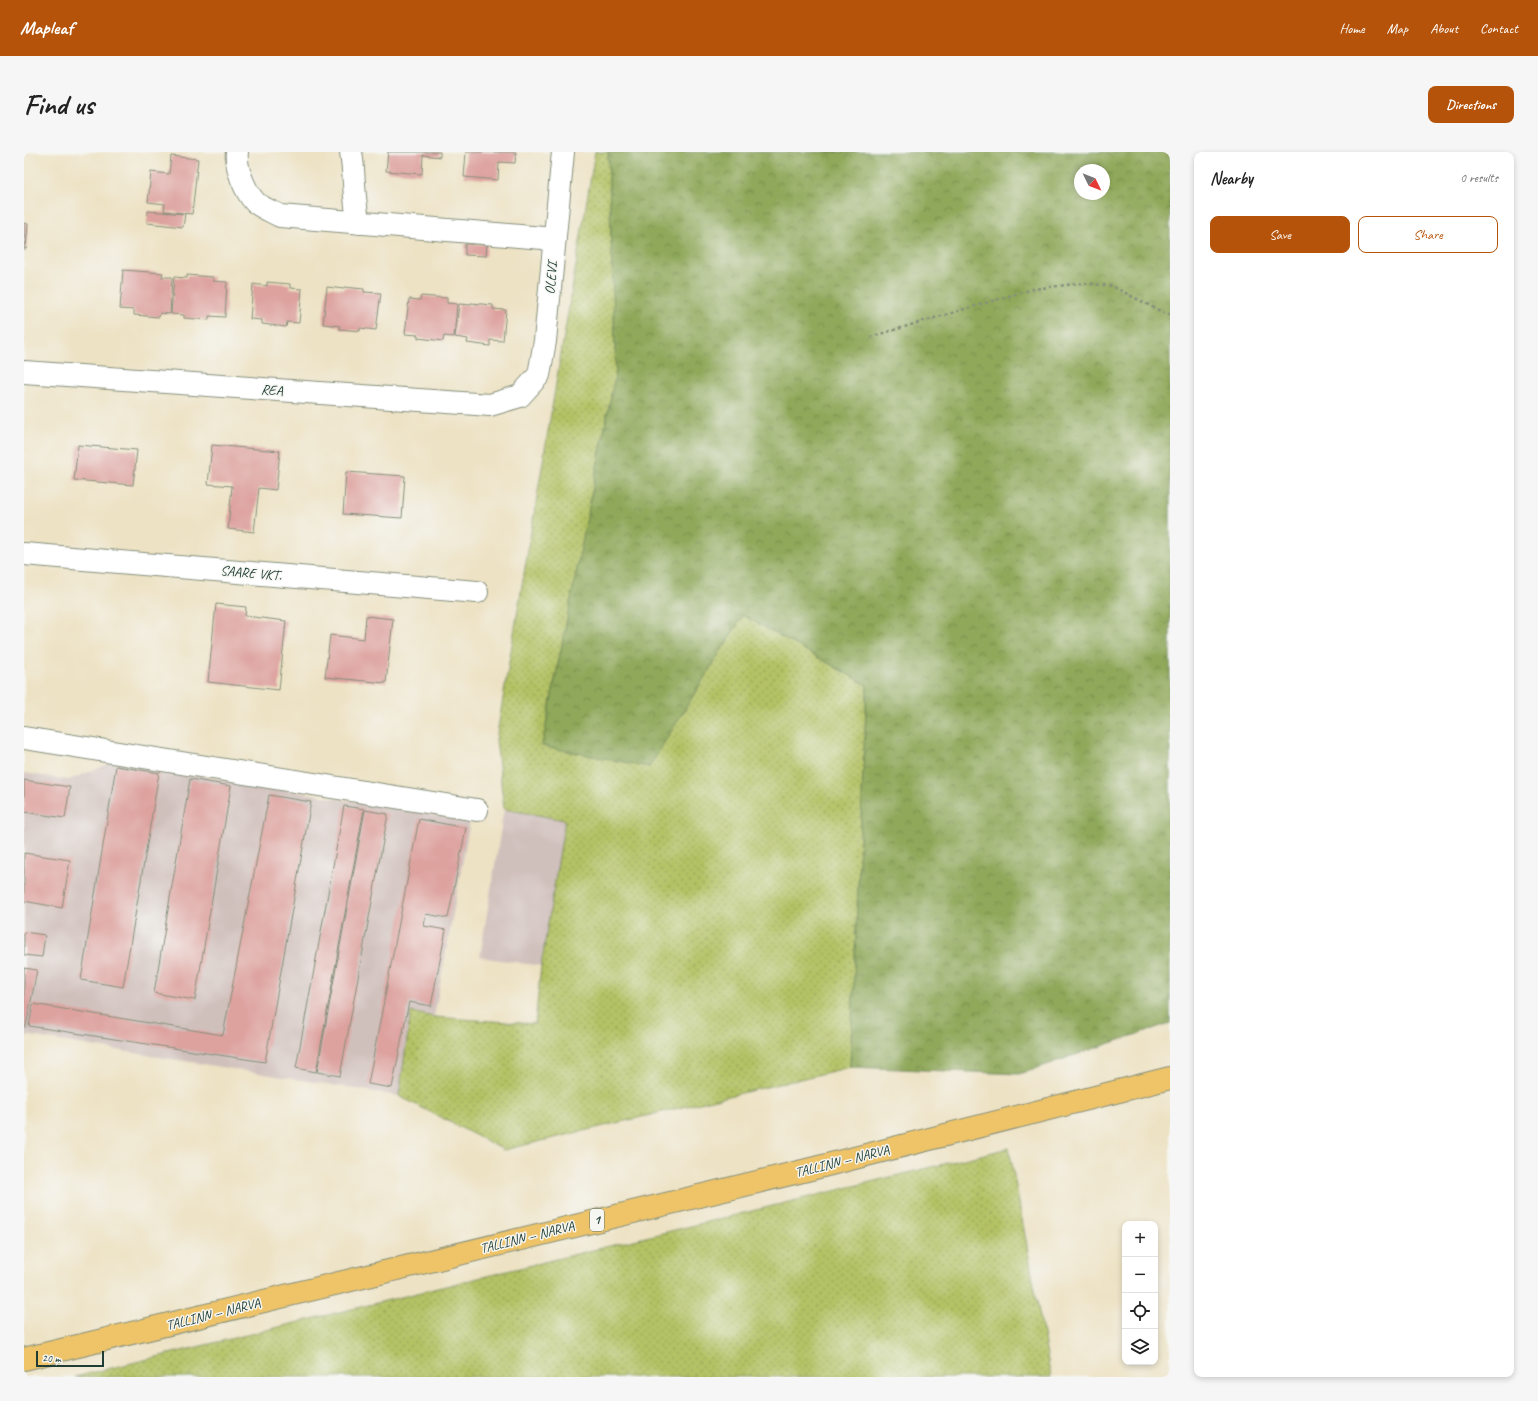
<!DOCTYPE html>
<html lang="en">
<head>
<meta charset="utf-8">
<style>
  body { margin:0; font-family:Caveat,sans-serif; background:#f6f6f6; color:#222 }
  .controls { position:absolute; right:12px; bottom:12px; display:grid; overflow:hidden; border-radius:8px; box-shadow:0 2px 6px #0003 }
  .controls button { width:36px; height:36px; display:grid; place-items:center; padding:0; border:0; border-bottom:1px solid #e0e0e0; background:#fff; color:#222; font:20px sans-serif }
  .compass { position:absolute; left:1050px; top:12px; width:36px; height:36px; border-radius:50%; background:#fff; box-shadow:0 2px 6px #0003; rotate:133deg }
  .scale { position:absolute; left:12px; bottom:10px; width:68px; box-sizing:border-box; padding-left:4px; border:2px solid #1f3d34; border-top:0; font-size:11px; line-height:14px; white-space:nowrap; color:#1f3d34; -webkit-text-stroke:3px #f6f6f2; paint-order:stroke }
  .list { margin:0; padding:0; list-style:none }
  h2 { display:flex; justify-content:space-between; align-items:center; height:52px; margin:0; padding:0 16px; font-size:17px }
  h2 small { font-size:13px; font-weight:400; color:#767676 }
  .actions { display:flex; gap:8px; padding:12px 16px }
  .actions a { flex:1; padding:9px 0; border:1px solid #b45309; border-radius:8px; text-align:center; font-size:14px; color:#b45309 }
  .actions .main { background:#b45309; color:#fff }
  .icon { flex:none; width:22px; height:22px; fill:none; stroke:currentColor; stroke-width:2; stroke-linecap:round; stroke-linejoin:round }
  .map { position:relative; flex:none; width:1146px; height:1225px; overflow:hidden; border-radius:8px }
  header { display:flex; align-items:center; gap:24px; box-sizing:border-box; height:56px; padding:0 20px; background:#b45309; color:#fff }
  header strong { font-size:19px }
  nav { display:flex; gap:22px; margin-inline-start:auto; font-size:14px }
  .intro { display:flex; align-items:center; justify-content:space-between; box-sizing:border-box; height:96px; padding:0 24px }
  h1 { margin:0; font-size:28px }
  .button { padding:10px 18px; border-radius:8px; background:#b45309; color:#fff; font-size:14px; font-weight:700 }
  main { display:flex; gap:24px; padding:0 24px }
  aside { flex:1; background:#fff; border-radius:8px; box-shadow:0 2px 6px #0003 }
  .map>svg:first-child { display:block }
  .industrial { fill:#d0c0bc }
  .grass { fill:url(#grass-dots); stroke:#6a804c }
  .forest { fill:url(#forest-crowns); stroke:#577247; fill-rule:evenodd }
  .building { fill:#dda19e }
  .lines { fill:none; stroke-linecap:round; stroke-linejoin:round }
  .minor-casing { stroke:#86907c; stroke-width:24 }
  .highway-casing { stroke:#86907c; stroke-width:24 }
  .path { stroke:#86907c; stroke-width:2.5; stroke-dasharray:3 3; stroke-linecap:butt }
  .minor { stroke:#fff; stroke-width:22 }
  .highway { stroke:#efc469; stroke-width:22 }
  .labels { text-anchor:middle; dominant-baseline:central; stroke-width:3; stroke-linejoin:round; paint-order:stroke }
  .shield { fill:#f6f6f2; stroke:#60746d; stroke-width:1 }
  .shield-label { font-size:13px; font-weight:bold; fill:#1f3d34 }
  .street-label { font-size:14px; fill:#1f3d34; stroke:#f6f6f2 }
</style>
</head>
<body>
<header>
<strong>Mapleaf</strong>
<nav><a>Home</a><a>Map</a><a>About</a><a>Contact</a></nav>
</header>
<div class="intro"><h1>Find us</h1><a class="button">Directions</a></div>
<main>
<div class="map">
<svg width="1146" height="1225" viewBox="0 0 1146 1225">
  <defs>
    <pattern id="grass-dots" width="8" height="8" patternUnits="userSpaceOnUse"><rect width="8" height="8" fill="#b4c265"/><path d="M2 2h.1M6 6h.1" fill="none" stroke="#929f54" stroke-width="1.8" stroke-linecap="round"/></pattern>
    <pattern id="forest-crowns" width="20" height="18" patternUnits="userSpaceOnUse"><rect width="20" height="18" fill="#8fa85a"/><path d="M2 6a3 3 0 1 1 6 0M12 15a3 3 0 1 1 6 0" fill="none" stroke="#748a4b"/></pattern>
  </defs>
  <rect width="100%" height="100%" fill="#f6f6f2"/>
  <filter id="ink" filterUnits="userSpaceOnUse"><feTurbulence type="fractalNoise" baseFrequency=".025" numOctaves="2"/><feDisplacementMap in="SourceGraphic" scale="8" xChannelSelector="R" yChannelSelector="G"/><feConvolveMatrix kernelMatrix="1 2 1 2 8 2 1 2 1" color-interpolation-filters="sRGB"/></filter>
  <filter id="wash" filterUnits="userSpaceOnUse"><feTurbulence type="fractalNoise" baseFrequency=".012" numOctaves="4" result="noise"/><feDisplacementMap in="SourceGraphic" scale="16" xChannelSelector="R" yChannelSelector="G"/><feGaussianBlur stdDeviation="0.9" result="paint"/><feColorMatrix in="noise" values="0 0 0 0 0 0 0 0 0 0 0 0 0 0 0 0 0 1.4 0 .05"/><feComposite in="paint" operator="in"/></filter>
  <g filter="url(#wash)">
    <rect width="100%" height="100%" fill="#ede2c4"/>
    <path class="industrial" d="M 92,609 L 446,669 L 410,865 L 387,860 L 375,944 L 0,883 L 0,621 L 45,628 Z
      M 480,657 L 541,667 L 517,814 L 456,805 Z"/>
    <path class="grass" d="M 571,0 L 584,0 L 592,219 L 518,594 L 625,615 L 719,463 L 843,533 L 826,915 L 480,998 L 375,944 L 387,860 L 410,865 L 511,872 L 517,814 L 541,668 L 480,657 L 472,588 Z
      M 985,996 L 1027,1225 L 51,1225 Z"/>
    <path class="forest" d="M 584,0 L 1146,0 L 1146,871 L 995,922 L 826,915 L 843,533 L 719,463 L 625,615 L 518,594 L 592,219 ZM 1056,18 L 1080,18 L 1080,42 L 1056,42 Z"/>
    <g id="blocks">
      <path class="building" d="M 364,0 L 416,0 L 416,5 L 399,3 L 398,22 L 362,19 Z
        M 442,0 L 492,0 L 491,11 L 475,10 L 474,28 L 440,25 Z
        M 147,4 L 174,7 L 168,62 L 140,59 L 141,52 L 124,50 L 127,20 L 145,22 Z
        M 124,59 L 161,62 L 159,75 L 123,71 Z
        M 0,71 L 4,72 L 2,97 L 0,97 Z
        M 441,92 L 463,92 L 462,104 L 441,103 Z
        M 99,118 L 139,121 L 138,125 L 148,125 L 146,162 L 136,161 L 135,165 L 110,163 L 110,158 L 96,157 Z
        M 163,123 L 189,125 L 189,129 L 203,130 L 201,165 L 185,164 L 185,168 L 160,166 L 160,163 L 147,162 L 150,125 L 163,126 Z
        M 243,130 L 266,132 L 266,136 L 278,137 L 275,171 L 263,170 L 262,175 L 238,172 L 238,168 L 226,167 L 229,132 L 243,134 Z
        M 303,135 L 320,137 L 320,135 L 340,137 L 340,140 L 357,141 L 352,178 L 336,176 L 336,179 L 315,177 L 316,174 L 299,172 Z
        M 397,144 L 423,146 L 423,151 L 433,152 L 430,185 L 420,184 L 419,189 L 394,186 L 394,183 L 381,182 L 385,147 L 396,148 Z
        M 447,151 L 469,153 L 469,157 L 482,158 L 479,189 L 466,188 L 466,194 L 443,191 L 444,187 L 431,185 L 435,152 L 447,153 Z
        M 54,293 L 113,298 L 109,333 L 50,328 Z
        M 188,293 L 256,299 L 252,338 L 235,336 L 230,380 L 204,377 L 208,334 L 184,332 Z
        M 322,320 L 381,324 L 378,366 L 319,362 Z
        M 192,452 L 222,455 L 221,464 L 262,469 L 255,538 L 184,530 Z
        M 342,464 L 369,467 L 362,531 L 301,525 L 306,483 L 340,487 Z
        M 92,614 L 135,621 L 99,835 L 57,828 Z
        M 166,627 L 207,634 L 171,848 L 130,841 Z
        M 0,628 L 46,635 L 41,666 L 0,660 Z
        M 245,643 L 287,650 L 241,910 L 5,874 L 9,852 L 199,883 Z
        M 320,654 L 340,657 L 292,920 L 272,916 Z
        M 341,658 L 364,662 L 316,924 L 293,920 Z
        M 395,667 L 442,676 L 424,766 L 402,762 L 400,774 L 422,778 L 407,854 L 385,850 L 368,936 L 344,932 Z
        M 0,701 L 46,708 L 38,756 L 0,749 Z
        M 0,780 L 21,783 L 18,805 L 0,803 Z
        M 0,816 L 13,818 L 2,875 L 0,875 Z"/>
    </g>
  </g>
  <g filter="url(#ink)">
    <use href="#blocks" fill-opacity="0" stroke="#86907c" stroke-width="1"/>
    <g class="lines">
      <defs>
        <path id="minor" d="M 213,0 C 211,15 221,39 231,50 C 238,56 249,60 256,64 L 531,87
          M 327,0 C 331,24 329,48 335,71
          M 0,220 L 466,253 L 496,244 L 515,223 L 521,189 L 539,0
          M 0,402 L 453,440
          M 0,586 L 453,658"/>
        <path id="highway" d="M 0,1207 L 787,1017 L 1146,926"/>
      </defs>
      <use href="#minor" class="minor-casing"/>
      <use href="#highway" class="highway-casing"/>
      <path class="path" d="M 846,185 L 1009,137 L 1059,131 L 1088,134 L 1142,162 L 1146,162"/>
      <use href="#minor" class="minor"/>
      <use href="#highway" class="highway"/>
    </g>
  </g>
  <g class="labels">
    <rect class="shield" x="566" y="1057" width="14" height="22" rx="3"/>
    <g class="shield-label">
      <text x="573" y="1068">1</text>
    </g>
    <g class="street-label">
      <text transform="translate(527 126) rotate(-85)">OLEVI</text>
      <text transform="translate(248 238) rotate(4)">REA</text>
      <text transform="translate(227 421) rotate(5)">SAARE VKT.</text>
      <text transform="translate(818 1009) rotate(-14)">TALLINN — NARVA</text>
      <text transform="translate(503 1085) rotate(-14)">TALLINN — NARVA</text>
      <text transform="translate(189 1162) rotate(-14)">TALLINN — NARVA</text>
    </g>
  </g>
</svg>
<div class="controls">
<button>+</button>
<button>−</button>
<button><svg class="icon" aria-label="locate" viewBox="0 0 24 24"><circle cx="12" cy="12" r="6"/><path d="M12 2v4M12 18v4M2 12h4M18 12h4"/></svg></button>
<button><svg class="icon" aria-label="layers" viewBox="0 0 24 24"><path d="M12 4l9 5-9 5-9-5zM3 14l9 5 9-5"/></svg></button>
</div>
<svg class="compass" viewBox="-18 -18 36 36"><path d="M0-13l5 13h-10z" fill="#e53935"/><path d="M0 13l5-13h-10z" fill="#767676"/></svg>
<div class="scale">20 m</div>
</div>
<aside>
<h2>Nearby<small>0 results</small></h2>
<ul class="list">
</ul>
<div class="actions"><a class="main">Save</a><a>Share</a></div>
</aside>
</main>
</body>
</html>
